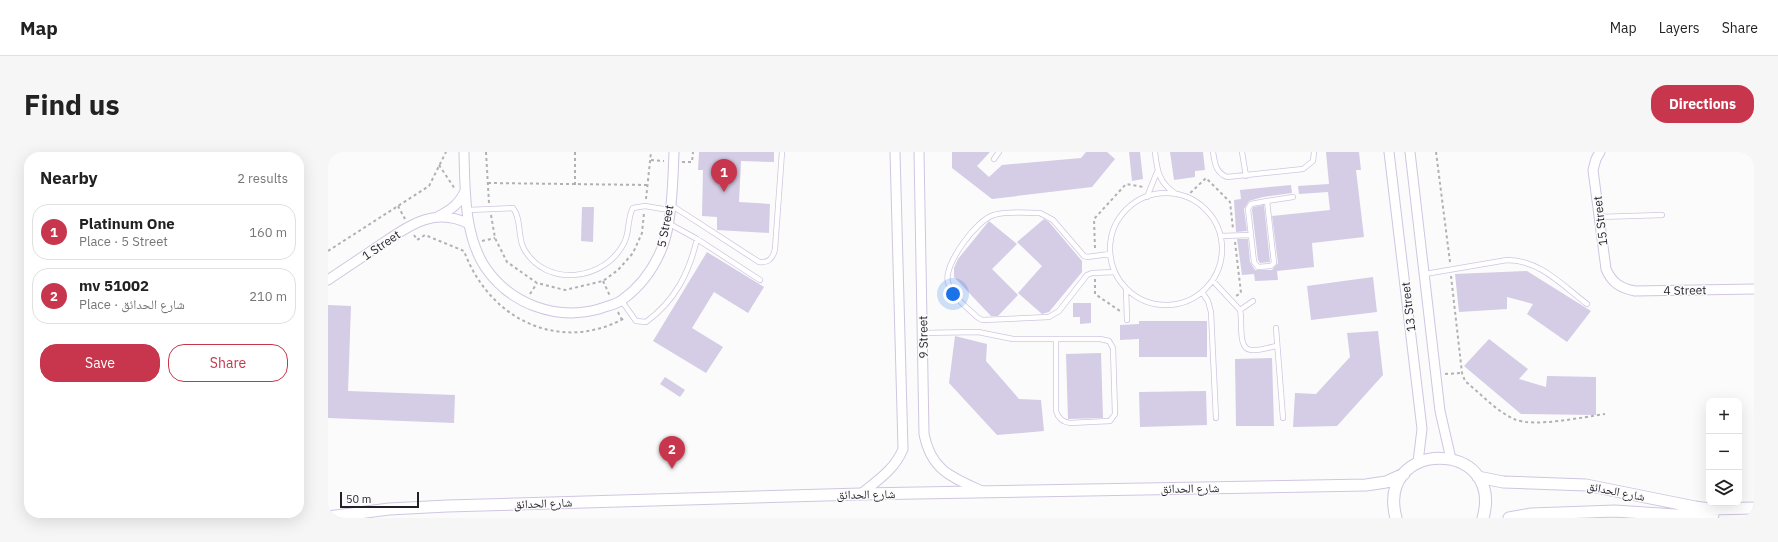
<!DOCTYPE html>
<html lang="en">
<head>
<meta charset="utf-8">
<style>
  body { margin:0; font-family:"IBM Plex Sans","Noto Naskh Arabic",sans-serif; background:#f6f6f6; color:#222 }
  .controls { position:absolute; right:12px; bottom:12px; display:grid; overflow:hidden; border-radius:8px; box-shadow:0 4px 16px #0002 }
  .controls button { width:36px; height:36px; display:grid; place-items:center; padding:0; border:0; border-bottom:1px solid #e0e0e0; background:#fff; color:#222; font:20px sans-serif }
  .scale { position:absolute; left:12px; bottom:10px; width:79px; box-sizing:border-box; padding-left:4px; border:2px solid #231f29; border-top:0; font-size:11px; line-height:14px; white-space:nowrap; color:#231f29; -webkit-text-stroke:3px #fbfbfb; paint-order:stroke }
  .you { position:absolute; left:625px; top:142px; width:14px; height:14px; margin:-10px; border:3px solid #fff; border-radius:50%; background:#1a73e8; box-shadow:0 0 0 6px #1a73e833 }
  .badge { display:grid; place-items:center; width:26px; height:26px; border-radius:50%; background:#c7364d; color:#fff; font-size:13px; font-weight:700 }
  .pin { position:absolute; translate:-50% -33px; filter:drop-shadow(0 1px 2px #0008) }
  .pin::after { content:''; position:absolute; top:21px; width:14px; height:12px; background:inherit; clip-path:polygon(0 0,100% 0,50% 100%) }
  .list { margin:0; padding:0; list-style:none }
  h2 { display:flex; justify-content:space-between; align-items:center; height:52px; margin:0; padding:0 16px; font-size:17px }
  h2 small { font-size:13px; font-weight:400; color:#767676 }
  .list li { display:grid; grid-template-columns:26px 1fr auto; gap:12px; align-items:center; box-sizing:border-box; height:56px; margin:0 8px 8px; padding:0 8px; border:1px solid #e0e0e0; border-radius:16px }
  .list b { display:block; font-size:15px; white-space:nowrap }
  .list p { margin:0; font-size:13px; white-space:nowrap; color:#767676 }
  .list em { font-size:13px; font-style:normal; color:#767676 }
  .actions { display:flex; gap:8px; padding:12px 16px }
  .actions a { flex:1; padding:9px 0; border:1px solid #c7364d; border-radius:16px; text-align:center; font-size:14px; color:#c7364d }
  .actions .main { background:#c7364d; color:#fff }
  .icon { flex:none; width:22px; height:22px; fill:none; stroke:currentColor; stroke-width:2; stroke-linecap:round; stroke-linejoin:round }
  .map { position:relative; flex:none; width:1426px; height:366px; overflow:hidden; border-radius:16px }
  header { display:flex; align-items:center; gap:24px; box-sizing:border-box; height:56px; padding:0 20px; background:#fff; border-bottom:1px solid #e0e0e0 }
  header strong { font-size:19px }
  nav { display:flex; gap:22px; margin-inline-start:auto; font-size:14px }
  .intro { display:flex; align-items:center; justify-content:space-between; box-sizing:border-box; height:96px; padding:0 24px }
  h1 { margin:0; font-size:28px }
  .button { padding:10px 18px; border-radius:16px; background:#c7364d; color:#fff; font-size:14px; font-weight:700 }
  main { display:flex; gap:24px; padding:0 24px }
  aside { flex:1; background:#fff; border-radius:16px; box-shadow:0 4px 16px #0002 }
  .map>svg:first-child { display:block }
  .building { fill:#d5cce6 }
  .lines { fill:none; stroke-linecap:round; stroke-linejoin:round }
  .service-casing { stroke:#d0c6e1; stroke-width:6 }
  .minor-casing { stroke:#d0c6e1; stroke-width:11 }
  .tertiary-casing { stroke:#d0c6e1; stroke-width:13 }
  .path { stroke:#b2b0b4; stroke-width:2; stroke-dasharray:3 3; stroke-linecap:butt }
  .service { stroke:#fff; stroke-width:4.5 }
  .minor { stroke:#fff; stroke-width:9 }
  .tertiary { stroke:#fff; stroke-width:11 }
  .labels { text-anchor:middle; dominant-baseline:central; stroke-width:3; stroke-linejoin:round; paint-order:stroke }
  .street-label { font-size:12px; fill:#231f29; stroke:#fbfbfb }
</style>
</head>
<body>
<header>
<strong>Map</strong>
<nav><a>Map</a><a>Layers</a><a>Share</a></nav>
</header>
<div class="intro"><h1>Find us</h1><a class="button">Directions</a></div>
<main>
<aside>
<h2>Nearby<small>2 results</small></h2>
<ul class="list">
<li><span class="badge">1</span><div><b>Platinum One</b><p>Place · 5 Street</p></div><em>160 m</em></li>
<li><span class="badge">2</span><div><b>mv 51002</b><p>Place · شارع الحدائق</p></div><em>210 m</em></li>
</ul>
<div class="actions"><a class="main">Save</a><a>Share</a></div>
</aside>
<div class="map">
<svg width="1426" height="366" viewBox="0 0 1426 366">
  <rect width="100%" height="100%" fill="#fbfbfb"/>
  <path class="building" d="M 371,0 L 446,0 L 446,10 L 413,9 L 411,50 L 442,52 L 441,81 L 389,78 L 389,65 L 374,64 L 375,18 L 370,18 Z
    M 624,0 L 662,0 L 649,14 L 661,25 L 674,13 L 753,6 L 758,0 L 779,0 L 787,7 L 764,35 L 664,47 L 624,16 Z
    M 801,0 L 812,0 L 815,27 L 804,29 Z
    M 842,0 L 875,0 L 877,18 L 867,19 L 867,25 L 846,28 Z
    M 998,0 L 1031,0 L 1033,18 L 1028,18 L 1036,85 L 984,91 L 986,115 L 949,119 L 950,128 L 927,129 L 926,122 L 914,123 L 909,87 L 920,87 L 922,110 L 927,118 L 944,118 L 950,111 L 944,64 L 1002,58 L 1000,40 L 971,42 L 970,34 L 1001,32 Z
    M 963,33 L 964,41 L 935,45 L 921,49 L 916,57 L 919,79 L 908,80 L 906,48 L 913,47 L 912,38 Z
    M 936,53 L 942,110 L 932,111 L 930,108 L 924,58 L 925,55 Z
    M 254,55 L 266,55 L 265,90 L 253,89 Z
    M 716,67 L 721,70 L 754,109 L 754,120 L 721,160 L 714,162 L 690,141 L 714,114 L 689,90 Z
    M 661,69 L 689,92 L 664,117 L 690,143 L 670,164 L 663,164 L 626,125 L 626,116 L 630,107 Z
    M 379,100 L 436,135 L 420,161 L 386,140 L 364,176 L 395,195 L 378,221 L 325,189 Z
    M 1199,119 L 1263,159 L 1239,190 L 1199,162 L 1205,152 L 1179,145 L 1179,157 L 1131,160 L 1127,122 Z
    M 1045,125 L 1049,160 L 983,168 L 979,134 Z
    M 745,151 L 763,151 L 763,171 L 752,172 L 752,165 L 745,165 Z
    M 0,153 L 23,154 L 20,239 L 127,243 L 126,271 L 0,266 Z
    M 811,169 L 879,169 L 879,205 L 811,205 L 811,187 L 792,188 L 792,173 L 811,172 Z
    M 1050,179 L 1055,223 L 1009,274 L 965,275 L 967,241 L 988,242 L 1022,205 L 1019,181 Z
    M 627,184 L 659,192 L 658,209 L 691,247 L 713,248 L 716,279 L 669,283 L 621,231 Z
    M 1161,187 L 1200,217 L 1191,227 L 1218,235 L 1219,224 L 1268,225 L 1268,263 L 1193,262 L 1136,214 Z
    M 773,201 L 775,266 L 740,267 L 738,202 Z
    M 944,206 L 946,274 L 908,274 L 907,207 Z
    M 337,225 L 357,238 L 352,245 L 332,232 Z
    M 878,239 L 879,273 L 812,275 L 811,240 Z"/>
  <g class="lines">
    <defs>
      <path id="service" d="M 827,0 C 829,19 831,31 848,42
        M 885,0 C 887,11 887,20 899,25 L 975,17 L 985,9 L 986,0
        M 914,0 L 918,24
        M 666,7 L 671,0
        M782 97a56 56 0 1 1 112 0a56 56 0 1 1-112 0Z
        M 819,45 L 829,20
        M 939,49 L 946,111 L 943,114 L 930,115 L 926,110 L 920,57 L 923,52 Z
        M 939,49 L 965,45
        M 343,53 L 431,110 C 440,111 445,107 447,97 L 454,0
        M 140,58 L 185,56 C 194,68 189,84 196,97 C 218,136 277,129 296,91 C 302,80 299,66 305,56 L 317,54 L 341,58
        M 1271,65 L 1334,63
        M 340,71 L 369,87 L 432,128
        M 893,84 L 923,83
        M 782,102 L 759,105 L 756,104 L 725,68 L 712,61 C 697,61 679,59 666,63 C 649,67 615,113 620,130 C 623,144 640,156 649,165 L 654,168 L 721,165 L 731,159 L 759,123 L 764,121 L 787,120
        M 1097,122 L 1179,108 C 1212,108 1234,133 1259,152
        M 885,129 L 912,158 C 915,168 909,197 923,198 C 932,199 941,195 949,194
        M 798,137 L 799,168
        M 874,140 L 880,149 L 883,160 L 888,266
        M 293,148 L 308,169 L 318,170 C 347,149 361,121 369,87
        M 912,158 L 925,149
        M 948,176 L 955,266
        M 594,181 L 650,180 L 685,187 L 772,187 L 781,189 L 785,196 L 787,262 L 782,269 L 742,271 C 734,270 730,266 728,259 L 728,188"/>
      <path id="minor" d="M 136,0 C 137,37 136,83 157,115 C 182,152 228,169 271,157 C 279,154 287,153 294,148 C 312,135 326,116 334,96 C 344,72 345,27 346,0
        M 591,0 L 596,282 C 603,318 623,325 654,339
        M 1061,0 L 1092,260 L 1094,277 L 1090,310
        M 1082,0 L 1112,259 L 1123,307
        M 1272,0 L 1268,7 L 1265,18 L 1278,117 C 1284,131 1292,136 1307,139 L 1426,137
        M 111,64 C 124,57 131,52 137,39
        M 0,128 C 16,117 33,106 49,95 C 78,76 105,53 141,72
        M 533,342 C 550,328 567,317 575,297 L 567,0"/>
      <path id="tertiary" d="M 1150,325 L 1175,330 L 1258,333 L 1367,355 L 1382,357 L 1426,356
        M 0,365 L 61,357 L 119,354 L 533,342 L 1038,333 L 1058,330 L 1076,322
        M 1068,366 C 1047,286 1177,287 1155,366
        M 1181,366 L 1203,362 L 1287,359 L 1347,363 L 1385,363"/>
    </defs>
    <use href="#service" class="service-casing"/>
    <use href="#minor" class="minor-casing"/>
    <use href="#tertiary" class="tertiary-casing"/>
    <path class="path" d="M 158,0 L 161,51
      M 1108,0 L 1122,110
      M 323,8 L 336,9
      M 354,10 L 364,10 L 365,0
      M 111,13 L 127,37
      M 160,31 L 320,33
      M 247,33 L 247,0
      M 858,45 L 878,26 L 902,50 L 905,77
      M 318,47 L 323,0
      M 70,54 L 77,67
      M 163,63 L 167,86 L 179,110 L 209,131 L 237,138 L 275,129 L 290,118 L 305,101 L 314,81 L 316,61
      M 86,83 L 89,88 L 97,83 L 136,99 C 161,167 231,202 297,166
      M 154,89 L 167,86
      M 907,90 L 913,141 L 908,144
      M 767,96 L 766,67 L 798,32 L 815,35
      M 0,99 L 101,34 L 118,0
      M 1123,124 L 1134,221 L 1137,229 C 1152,241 1168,259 1186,267 C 1205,276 1255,265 1277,262
      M 767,127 L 767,142 L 792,159
      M 275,129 L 282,144
      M 202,142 L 209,131
      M 290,160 L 294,168
      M 1117,222 L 1134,221"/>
    <use href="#service" class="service"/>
    <use href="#minor" class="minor"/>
    <use href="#tertiary" class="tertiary"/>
  </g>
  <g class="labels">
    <g class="street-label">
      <text transform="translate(1272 69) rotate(-97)">15 Street</text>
      <text transform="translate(337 74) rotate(-79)">5 Street</text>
      <text transform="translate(53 93) rotate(-34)">1 Street</text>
      <text transform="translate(1357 138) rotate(-1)">4 Street</text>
      <text transform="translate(1080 155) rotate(-97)">13 Street</text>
      <text transform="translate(595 185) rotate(-91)">9 Street</text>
      <text transform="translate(862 336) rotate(-1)">شارع الحدائق</text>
      <text transform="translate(1288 339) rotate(11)">شارع الحدائق</text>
      <text transform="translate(538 342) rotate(-1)">شارع الحدائق</text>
      <text transform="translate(215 351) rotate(-2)">شارع الحدائق</text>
    </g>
  </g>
</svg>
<div class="controls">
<button>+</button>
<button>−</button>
<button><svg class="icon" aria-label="layers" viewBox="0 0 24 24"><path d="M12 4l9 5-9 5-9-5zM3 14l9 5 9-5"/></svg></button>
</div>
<div class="scale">50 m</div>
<div class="you"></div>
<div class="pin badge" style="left:396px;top:40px">1</div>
<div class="pin badge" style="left:344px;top:317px">2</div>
</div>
</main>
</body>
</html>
